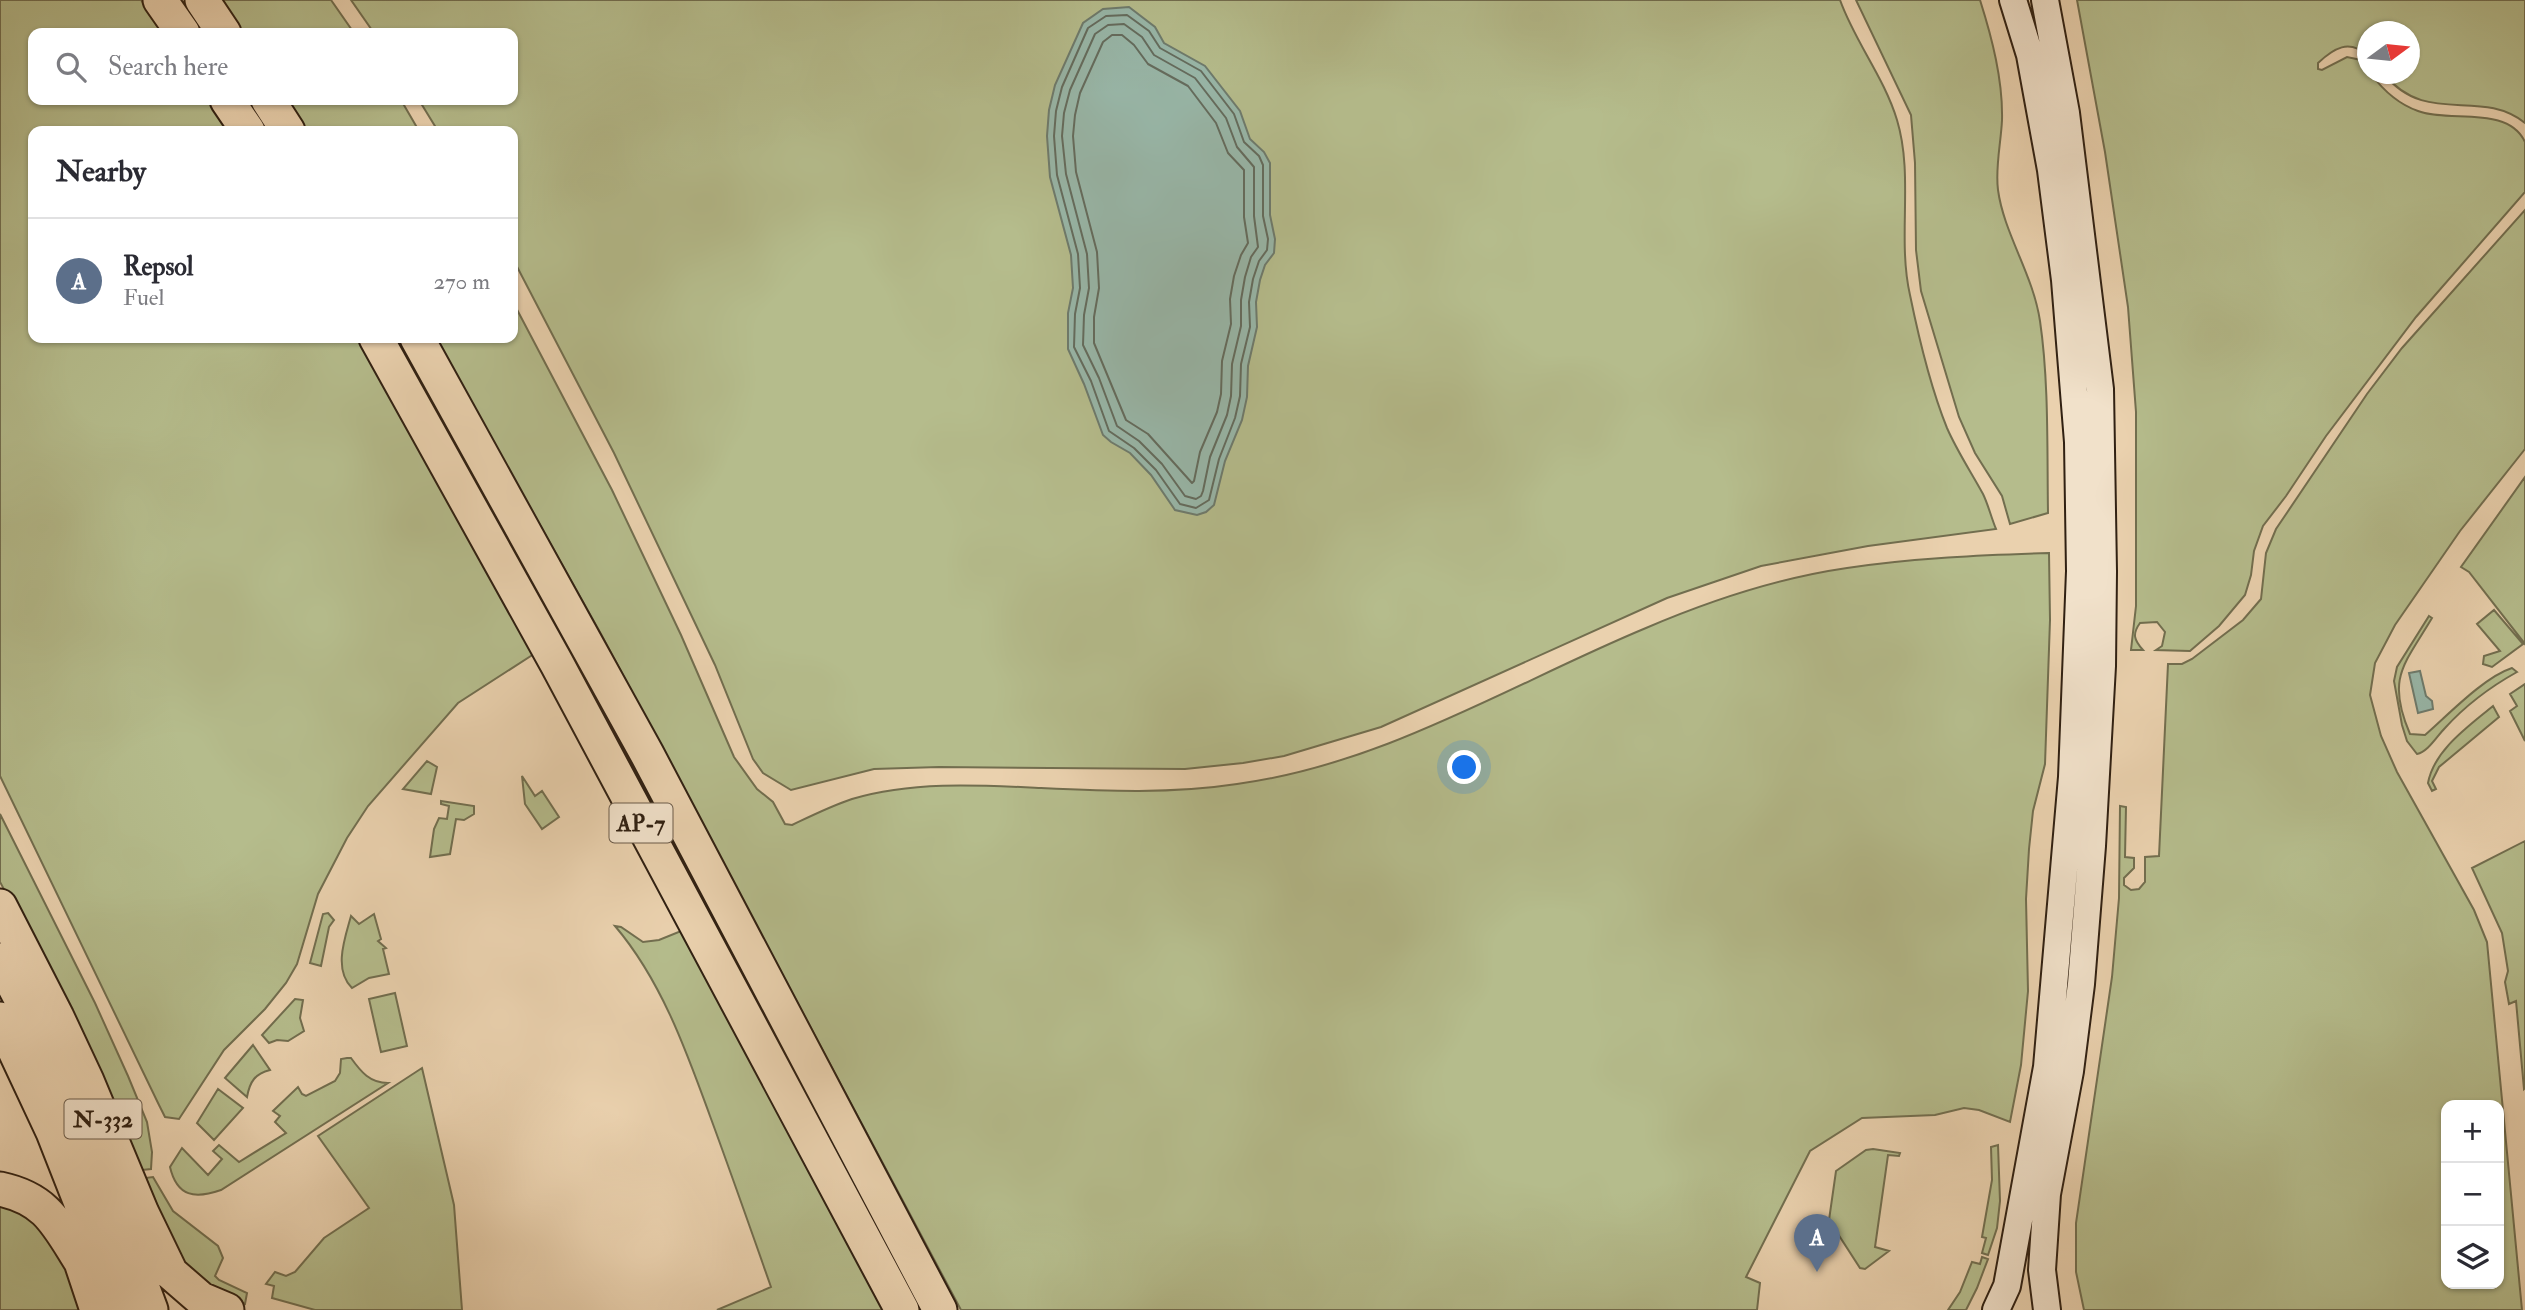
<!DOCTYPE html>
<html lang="en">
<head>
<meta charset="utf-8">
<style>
  body { margin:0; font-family:"IM FELL Double Pica",serif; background:#f2f2f3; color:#2b2b33 }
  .controls { position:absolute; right:21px; bottom:21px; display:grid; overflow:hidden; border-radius:14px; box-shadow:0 2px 5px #0004 }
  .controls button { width:63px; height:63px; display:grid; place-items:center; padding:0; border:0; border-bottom:2px solid #e1e1e2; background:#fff; color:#2b2b33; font:35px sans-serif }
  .compass { position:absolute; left:2357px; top:21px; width:63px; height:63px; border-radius:50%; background:#fff; box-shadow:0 2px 5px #0004; rotate:75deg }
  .you { position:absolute; left:1465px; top:768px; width:24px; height:24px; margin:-18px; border:5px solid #fff; border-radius:50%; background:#1a73e8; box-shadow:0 0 0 10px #1a73e833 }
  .badge { display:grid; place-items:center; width:46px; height:46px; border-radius:50%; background:#8f2418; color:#fff; font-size:23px; font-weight:700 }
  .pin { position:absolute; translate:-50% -58px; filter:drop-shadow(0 2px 4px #0008) }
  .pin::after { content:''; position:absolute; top:37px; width:24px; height:21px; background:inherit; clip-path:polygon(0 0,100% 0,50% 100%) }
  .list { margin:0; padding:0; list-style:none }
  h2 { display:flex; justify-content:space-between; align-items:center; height:91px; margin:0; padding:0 28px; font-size:30px }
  h2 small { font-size:23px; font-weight:400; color:#7c7c81 }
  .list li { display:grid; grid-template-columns:46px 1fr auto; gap:21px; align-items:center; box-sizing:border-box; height:126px; padding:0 28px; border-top:2px solid #e1e1e2 }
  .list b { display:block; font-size:26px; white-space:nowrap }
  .list p { margin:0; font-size:23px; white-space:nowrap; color:#7c7c81 }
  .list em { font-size:23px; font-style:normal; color:#7c7c81 }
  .icon { flex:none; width:38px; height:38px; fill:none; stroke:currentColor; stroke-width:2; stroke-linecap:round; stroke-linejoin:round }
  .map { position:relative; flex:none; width:2525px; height:1310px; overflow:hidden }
  .search { position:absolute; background:#fff; box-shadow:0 2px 5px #0004; left:28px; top:28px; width:490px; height:77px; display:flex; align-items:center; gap:18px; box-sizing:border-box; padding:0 24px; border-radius:14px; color:#7c7c81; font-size:26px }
  .panel { position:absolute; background:#fff; box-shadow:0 2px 5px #0004; left:28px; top:126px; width:490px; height:217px; border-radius:14px }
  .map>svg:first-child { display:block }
  .green { fill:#b5bc8c; stroke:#726e4f; stroke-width:2; fill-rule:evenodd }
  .water { fill:#98b7a9; stroke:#6e7b6d; stroke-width:2 }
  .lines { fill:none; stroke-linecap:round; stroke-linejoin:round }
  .shore { stroke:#646c5e; stroke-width:2 }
  .secondary-casing { stroke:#302012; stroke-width:30 }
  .highway-casing { stroke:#302012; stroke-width:37 }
  .secondary { stroke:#f1e1ca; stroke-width:26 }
  .highway { stroke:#ead1ae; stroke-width:33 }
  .labels { text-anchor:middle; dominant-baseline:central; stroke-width:7; stroke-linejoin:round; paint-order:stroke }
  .shield { fill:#f1e1ca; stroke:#6a5a49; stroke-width:2 }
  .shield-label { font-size:23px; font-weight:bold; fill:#302012 }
</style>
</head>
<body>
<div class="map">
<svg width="2525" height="1310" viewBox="0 0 2525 1310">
  <rect width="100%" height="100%" fill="#ead1ae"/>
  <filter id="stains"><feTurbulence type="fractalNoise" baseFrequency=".00286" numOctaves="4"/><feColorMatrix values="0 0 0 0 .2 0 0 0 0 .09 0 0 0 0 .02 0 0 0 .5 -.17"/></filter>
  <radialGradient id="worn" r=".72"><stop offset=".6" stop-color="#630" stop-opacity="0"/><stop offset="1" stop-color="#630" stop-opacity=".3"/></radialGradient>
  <path class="green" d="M 0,0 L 141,0 L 164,33 L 33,33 L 33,100 L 209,100 L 230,131 L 33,131 L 33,338 L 358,338 L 537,652 L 458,703 L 368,806 L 347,838 L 318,894 L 297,964 L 286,983 L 265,1009 L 224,1050 L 179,1119 L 165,1117 L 159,1105 L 0,776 Z
    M 222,0 L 331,0 L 354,33 L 243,33 Z
    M 351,0 L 1840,0 C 1855,42 1884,77 1897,120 C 1914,176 1897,238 1910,295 C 1919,339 1930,386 1947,428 C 1957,451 1971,472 1983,494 C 1988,504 1991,517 1996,529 L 1868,546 L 1761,566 L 1667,598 L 1381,727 L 1284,756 L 1243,763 L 1185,769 L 939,767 L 874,769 L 791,790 L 763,773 L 753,759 L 715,665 L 614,453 L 513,259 L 513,131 L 438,131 L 419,100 L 513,100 L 513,33 L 374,33 Z
    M 1856,0 L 1980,0 C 1992,38 2003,80 2002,120 C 2001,143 1995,167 1998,190 C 2004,234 2033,274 2040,321 C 2049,382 2047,451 2048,513 L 2010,524 L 2002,496 L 1975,453 L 1959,417 L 1921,291 L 1916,250 L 1915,163 L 1911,115 Z
    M 2077,0 L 2525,0 L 2525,123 C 2480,87 2427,127 2384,74 L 2410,74 L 2410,32 L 2368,32 L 2367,55 C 2349,39 2334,48 2318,63 L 2318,69 L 2322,70 L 2347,57 L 2361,60 L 2367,69 L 2368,74 L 2371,74 C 2383,90 2398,104 2418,111 C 2450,123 2508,105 2525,142 L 2525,192 L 2416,317 L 2326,436 L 2286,496 L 2263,526 L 2254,551 L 2251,575 L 2245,595 L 2219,626 L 2190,651 L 2156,650 L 2162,646 L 2165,632 L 2157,622 L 2140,623 C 2132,634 2134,640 2143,650 L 2131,650 L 2136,606 L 2136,412 L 2128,307 L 2105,152 Z
    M 286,100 L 401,100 L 419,131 L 307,131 Z
    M 2525,210 L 2525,449 L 2460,531 L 2395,625 L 2375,663 L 2370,695 L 2381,736 L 2397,772 L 2474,910 L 2487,942 L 2522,1310 L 2084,1310 L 2076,1272 L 2076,1223 L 2112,977 L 2119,898 L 2120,806 L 2126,807 L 2125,857 L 2134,858 L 2134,868 L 2124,878 L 2124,885 L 2131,890 L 2139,889 L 2145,882 L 2145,857 L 2159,856 L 2168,664 L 2182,664 L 2192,659 L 2243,620 L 2261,599 L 2266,553 L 2276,529 L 2367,394 L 2402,348 ZM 2446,1105 L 2499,1105 L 2499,1284 L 2446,1284 Z
    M 513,302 L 612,490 L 681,635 L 734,757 L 757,789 L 773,802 L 785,824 L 792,825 C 811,816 831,806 852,799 C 912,781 979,785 1041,788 C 1106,791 1172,794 1237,784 C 1385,764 1511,684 1646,628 C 1709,601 1778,578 1847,568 C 1914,558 1982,555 2049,553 L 2050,620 L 2045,764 L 2033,811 L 2029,849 L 2026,899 L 2028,991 L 2021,1065 L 2010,1122 L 1979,1110 L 1964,1108 L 1935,1115 L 1862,1118 L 1810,1151 L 1746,1277 L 1760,1283 L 1757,1310 L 961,1310 L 601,634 L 435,338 L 513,338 Z
    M 2525,477 L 2525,644 L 2469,572 L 2461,567 Z
    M 2494,610 L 2523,644 L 2492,667 L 2483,664 L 2484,656 L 2500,651 L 2477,624 Z
    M 2429,616 L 2432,618 C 2404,665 2386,678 2410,734 L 2425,735 C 2448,715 2484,677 2512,668 L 2517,672 C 2490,687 2466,705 2445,728 C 2437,736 2428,752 2417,754 L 2407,741 L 2402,725 L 2394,681 L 2397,667 Z
    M 2525,684 L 2525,741 L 2510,711 L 2517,706 L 2510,694 Z
    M 2493,706 L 2499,717 L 2439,767 L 2432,781 L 2436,789 L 2432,791 L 2428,783 C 2434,750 2469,726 2493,706 Z
    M 427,761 L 437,767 L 431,794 L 403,789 Z
    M 522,776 L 535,796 L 542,791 L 559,817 L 542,829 L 525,804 Z
    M 441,801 L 474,806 L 474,814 L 464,820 L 456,819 L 450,854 L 430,857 L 434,829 L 439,818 L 447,819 L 449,806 L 441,804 Z
    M 0,814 L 95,1003 L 128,1076 L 147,1122 L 152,1152 L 151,1169 L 142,1170 L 81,1032 L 0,882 Z
    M 2525,841 L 2525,1088 L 2524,1089 L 2516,1001 L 2509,1004 L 2505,982 L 2508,971 L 2502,933 L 2472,868 Z
    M 328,913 L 334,920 L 329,927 L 321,966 L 310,963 L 323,914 Z
    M 374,914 L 381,939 L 378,941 L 386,948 L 383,949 L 389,974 L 369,978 L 352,988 C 333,969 345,938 351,916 L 359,924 Z
    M 615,926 L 621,927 L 643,942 L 659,940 L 686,929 L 887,1310 L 717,1310 L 771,1287 C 751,1230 731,1173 710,1116 C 686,1050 661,980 615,926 Z
    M 395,993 L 407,1046 L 381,1052 L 369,999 Z
    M 295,999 L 303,1000 L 300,1018 L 304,1031 L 288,1041 L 277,1040 L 269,1043 L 262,1035 Z
    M 253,1045 L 270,1070 C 255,1074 250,1081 247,1097 L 225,1078 Z
    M 347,1058 L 351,1058 C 361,1072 370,1083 388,1083 L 221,1190 C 195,1199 177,1197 170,1167 L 182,1148 L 208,1175 L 222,1159 L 213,1151 L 219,1145 L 239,1162 L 286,1133 L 275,1122 L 280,1116 L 273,1111 L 298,1087 L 302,1094 L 306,1096 L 335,1081 L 340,1073 L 341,1059 Z
    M 422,1068 L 454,1205 L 462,1310 L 315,1310 L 272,1298 L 274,1286 L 266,1284 L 275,1272 L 286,1276 L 295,1272 L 324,1238 L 369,1208 L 318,1136 Z
    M 218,1089 L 243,1108 L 214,1140 L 197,1123 Z
    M 1998,1145 L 2000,1201 L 1997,1228 L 1988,1255 L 1982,1253 L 1986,1238 L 1982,1237 L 1992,1180 L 1991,1147 Z
    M 1873,1149 L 1900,1153 L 1899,1156 L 1888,1155 L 1875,1247 L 1889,1251 L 1865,1269 L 1860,1268 L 1829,1220 L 1836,1171 L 1866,1150 Z
    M 153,1177 L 173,1211 L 218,1246 L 223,1258 L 215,1276 L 219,1280 L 247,1293 L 245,1304 L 225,1299 L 182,1262 L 161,1219 L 145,1178 Z
    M 0,1198 L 52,1234 L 82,1310 L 0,1310 Z
    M 1982,1257 L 1988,1259 L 1977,1288 L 1966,1310 L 1948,1310 L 1960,1292 L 1972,1262 L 1980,1264 Z"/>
  <path class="water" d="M 1129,7 L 1155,27 L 1164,43 L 1205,66 L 1240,111 L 1250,139 L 1264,152 L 1270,163 L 1270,215 L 1275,239 L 1274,253 L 1265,265 L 1260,280 L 1256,302 L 1257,327 L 1248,366 L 1247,397 L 1242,420 L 1225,461 L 1214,505 L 1206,512 L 1197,515 L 1175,510 L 1151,475 L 1130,453 L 1111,442 L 1103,435 L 1084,384 L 1068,349 L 1068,313 L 1073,288 L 1071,255 L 1050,177 L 1047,136 L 1049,110 L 1055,85 L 1083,23 L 1103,9 Z
    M 2420,671 L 2426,696 L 2432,701 L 2433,709 L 2418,713 L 2409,673 Z"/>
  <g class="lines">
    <path class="shore" d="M 1127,15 L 1149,31 L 1160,48 L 1201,71 L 1234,114 L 1244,142 L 1259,156 L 1263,165 L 1263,216 L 1268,239 L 1267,250 L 1259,261 L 1253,279 L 1249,302 L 1250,327 L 1241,364 L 1240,396 L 1235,418 L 1219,459 L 1209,500 L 1196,508 L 1180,504 L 1156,470 L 1134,448 L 1109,431 L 1091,381 L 1074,347 L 1075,314 L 1080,288 L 1078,254 L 1057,175 L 1054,136 L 1056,111 L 1062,87 L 1088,28 L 1106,16 Z
      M 1124,24 L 1142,37 L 1154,55 L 1195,78 L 1226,118 L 1237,147 L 1254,167 L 1254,216 L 1258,247 L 1251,257 L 1245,277 L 1241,300 L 1241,326 L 1232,364 L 1231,396 L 1227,415 L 1210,457 L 1203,491 L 1201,496 L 1196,499 L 1185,496 L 1162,464 L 1139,441 L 1117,426 L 1099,378 L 1083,345 L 1084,315 L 1089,288 L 1087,254 L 1066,174 L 1062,136 L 1064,113 L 1070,90 L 1095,34 L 1108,25 Z
      M 1112,35 L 1122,35 L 1134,45 L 1148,64 L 1188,86 L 1216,123 L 1228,153 L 1244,170 L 1244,217 L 1248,243 L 1241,255 L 1234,276 L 1230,299 L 1231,324 L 1222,361 L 1221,394 L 1217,412 L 1200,452 L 1194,481 L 1192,483 L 1148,434 L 1126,420 L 1094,343 L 1094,317 L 1099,288 L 1097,252 L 1076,172 L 1073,136 L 1075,115 L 1080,93 L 1103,42 Z"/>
    <defs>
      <path id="secondary" d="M 2045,0 L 2066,113 L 2100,389 L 2103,572 L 2102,666 L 2092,846 L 2081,984 L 2070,1071 L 2047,1194 L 2042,1270 L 2047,1310
        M 1996,1310 L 2007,1286 L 2047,1067 L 2072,777 L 2080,571 L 2078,442 L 2065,280 L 2051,170 L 2030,55 L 2013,0"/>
      <path id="highway" d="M 160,0 L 183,33
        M 202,0 L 224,33
        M 227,100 L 248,131
        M 268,100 L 288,131
        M 376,338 L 557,664 L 902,1310
        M 417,338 L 647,754 L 940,1310
        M 0,906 L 57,1017 L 87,1081 L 142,1213 L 171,1273 L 201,1299 L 227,1310
        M 0,960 C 62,1071 107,1191 151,1310
        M 0,1019 L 53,1132 L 123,1310
        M 0,1189 C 47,1199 57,1224 81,1262
        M 80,1259 L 97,1310"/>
    </defs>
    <use href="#secondary" class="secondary-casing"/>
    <use href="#highway" class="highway-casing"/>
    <use href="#secondary" class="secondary"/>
    <use href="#highway" class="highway"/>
  </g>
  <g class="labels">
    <g class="shield">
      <rect x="609.5" y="803.5" width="63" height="39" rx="5"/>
      <rect x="64.5" y="1099.5" width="77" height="39" rx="5"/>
    </g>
    <g class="shield-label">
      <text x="641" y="823">AP-7</text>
      <text x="103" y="1119">N-332</text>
    </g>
  </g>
  <rect width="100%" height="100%" filter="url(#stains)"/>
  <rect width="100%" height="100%" fill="url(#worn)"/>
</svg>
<div class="controls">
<button>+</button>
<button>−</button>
<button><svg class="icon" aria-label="layers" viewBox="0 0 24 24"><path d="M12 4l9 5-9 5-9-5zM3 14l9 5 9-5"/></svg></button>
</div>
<svg class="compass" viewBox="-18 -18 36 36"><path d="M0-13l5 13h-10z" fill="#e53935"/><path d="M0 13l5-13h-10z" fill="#7c7c81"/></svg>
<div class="you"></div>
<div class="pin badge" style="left:1817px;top:1272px;background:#5c6f8a">A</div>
<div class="search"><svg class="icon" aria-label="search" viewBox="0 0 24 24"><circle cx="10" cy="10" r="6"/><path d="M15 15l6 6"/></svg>Search here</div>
<section class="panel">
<h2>Nearby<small></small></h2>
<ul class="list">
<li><span class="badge" style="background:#5c6f8a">A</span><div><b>Repsol</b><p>Fuel</p></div><em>270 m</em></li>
</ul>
</section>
</div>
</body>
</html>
